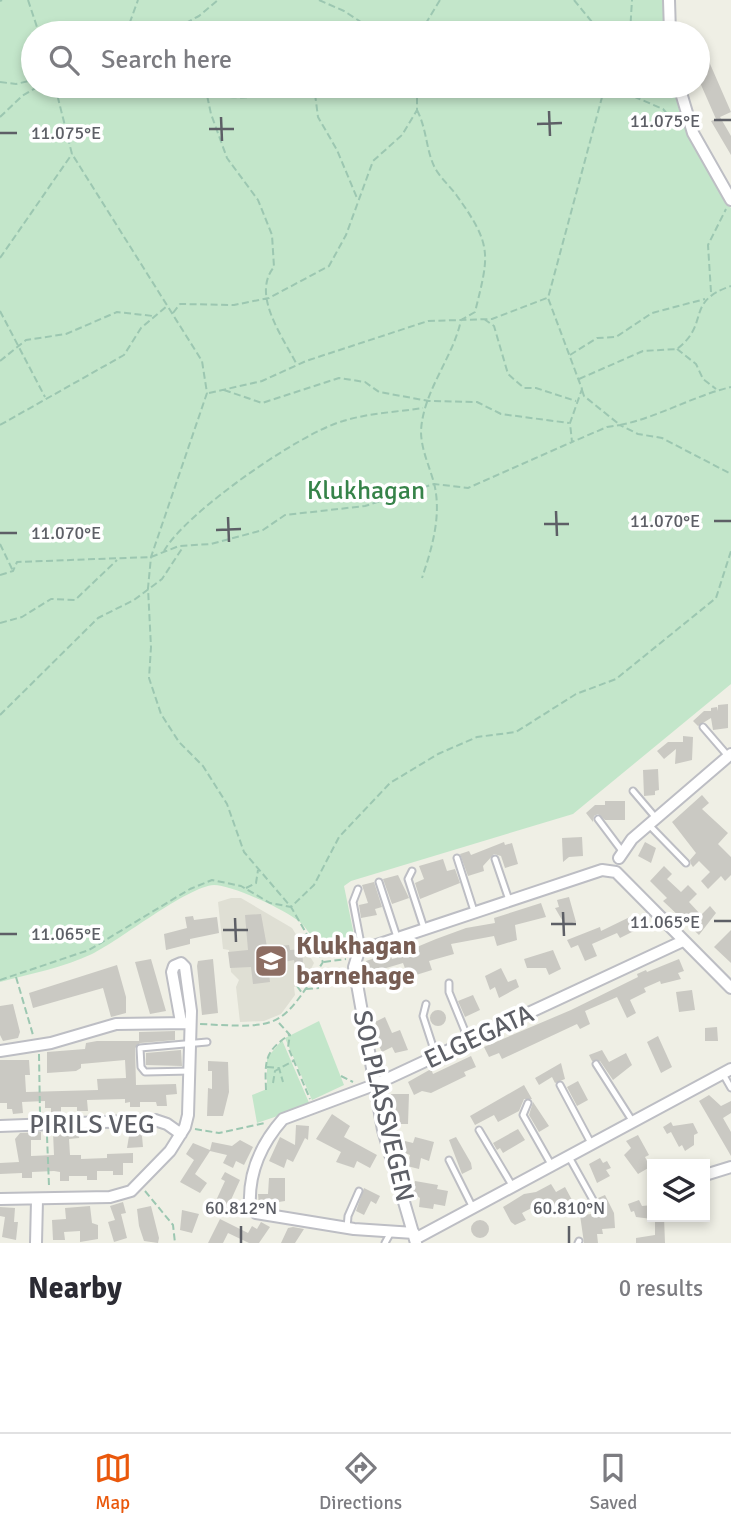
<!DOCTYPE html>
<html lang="en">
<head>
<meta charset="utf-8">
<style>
  body { margin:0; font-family:Signika,sans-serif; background:#f2f2f3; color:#2b2b33 }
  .controls { position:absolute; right:21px; bottom:21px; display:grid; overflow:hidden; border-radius:0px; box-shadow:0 4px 10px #0003 }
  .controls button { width:63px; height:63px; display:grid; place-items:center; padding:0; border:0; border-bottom:2px solid #e1e1e2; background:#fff; color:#2b2b33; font:35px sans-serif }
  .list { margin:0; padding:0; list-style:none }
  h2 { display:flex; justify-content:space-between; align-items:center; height:91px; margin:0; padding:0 28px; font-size:30px }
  h2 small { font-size:23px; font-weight:400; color:#7c7c81 }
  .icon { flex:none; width:38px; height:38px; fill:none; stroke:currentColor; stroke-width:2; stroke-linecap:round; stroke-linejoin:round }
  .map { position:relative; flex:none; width:731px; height:1243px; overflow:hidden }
  .search { position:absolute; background:#fff; box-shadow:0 4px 10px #0003; left:21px; right:21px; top:21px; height:77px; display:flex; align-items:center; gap:18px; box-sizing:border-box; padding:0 24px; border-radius:38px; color:#7c7c81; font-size:26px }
  .sheet { height:189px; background:#fff }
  nav { display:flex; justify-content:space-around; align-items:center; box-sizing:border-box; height:98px; border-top:2px solid #e1e1e2; background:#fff; font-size:19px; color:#7c7c81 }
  nav a { display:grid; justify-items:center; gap:4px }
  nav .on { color:#ea580c }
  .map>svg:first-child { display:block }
  .education { fill:#dfdfd4 }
  .green { fill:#c3e6ca }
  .building { fill:#cac9c3 }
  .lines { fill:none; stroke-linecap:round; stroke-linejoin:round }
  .service-casing { stroke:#bdbec4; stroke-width:9 }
  .minor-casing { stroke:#bdbec4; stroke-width:14 }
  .path { stroke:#9cc7b1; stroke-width:2; stroke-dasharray:7 3.5; stroke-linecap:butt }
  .service { stroke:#fff; stroke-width:5 }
  .minor { stroke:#fff; stroke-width:10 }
  .ticks { fill:none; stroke:#5d5f66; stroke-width:2.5 }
  .labels { text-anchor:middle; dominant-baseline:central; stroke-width:7; stroke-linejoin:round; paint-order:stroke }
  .park-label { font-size:26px; fill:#368349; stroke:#fff }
  .education-label { font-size:26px; font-weight:bold; fill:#785e54; stroke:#fff; text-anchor:start }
  .street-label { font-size:26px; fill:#5d5f66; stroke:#fff }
  .ticks-label { font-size:18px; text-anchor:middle; fill:#5d5f66; stroke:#fff; stroke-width:7; stroke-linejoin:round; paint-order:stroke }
</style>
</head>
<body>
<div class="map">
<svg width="731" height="1243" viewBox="0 0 731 1243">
  <rect width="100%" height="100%" fill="#efefe5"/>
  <path class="education" d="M 231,898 L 241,898 L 292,928 L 314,963 L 301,989 L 300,985 L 294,987 L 295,995 L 281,1014 L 264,1021 L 240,1022 L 236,987 L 239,980 L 231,972 L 229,950 L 223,949 L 218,902 Z"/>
  <path class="green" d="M 0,0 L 663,0 L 665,33 L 33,33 L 33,86 L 675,86 C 684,132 705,170 731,208 L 731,684 L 573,814 L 351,881 L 344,886 L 355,940 L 326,951 C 313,941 311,934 302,924 C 289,911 232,885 214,885 C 188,886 119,941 92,954 C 65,967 30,974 0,982 Z
    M 319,1021 L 344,1085 L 312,1100 L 285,1038 Z
    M 282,1040 L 310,1105 L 257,1123 L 252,1095 L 267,1089 L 267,1058 Z"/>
  <path class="building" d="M 707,57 L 731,112 L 720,117 L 731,136 L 731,155 L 711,121 L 716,119 L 698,78 L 698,61 Z
    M 728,704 L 728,728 L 713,730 L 711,718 L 698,726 L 693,721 L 704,711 L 711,711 L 711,708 L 717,707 L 718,711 L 718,705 Z
    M 683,736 L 693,737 L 692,760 L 675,764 L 676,749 L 664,759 L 657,751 L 668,742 L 683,742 Z
    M 658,769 L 659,790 L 655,791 L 655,795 L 644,796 L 643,770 Z
    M 702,795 L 709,803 L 702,809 L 728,833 L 718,844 L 731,857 L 731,875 L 725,881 L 721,876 L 708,889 L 701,881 L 710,872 L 699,861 L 693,867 L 691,864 L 690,860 L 696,853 L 672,822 Z
    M 605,801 L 625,801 L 625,820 L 605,820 L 598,814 L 594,816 L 593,822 L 586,813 L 595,805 L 605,805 Z
    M 582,837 L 583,856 L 569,857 L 563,862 L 562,838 Z
    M 504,842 L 505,845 L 512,843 L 518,864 L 505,868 L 501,856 L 494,854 L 483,866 L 484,871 L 468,876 L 460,854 L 469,851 L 471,855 Z
    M 645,842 L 656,848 L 651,863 L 638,856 Z
    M 443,859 L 447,871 L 455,869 L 460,883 L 420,899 L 415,883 L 424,879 L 419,866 Z
    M 664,866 L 672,874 L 667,879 L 681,892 L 688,885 L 697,894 L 689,902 L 701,915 L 710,906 L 716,913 L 699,935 L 663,901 L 667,898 L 650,881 Z
    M 398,875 L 409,898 L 392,904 L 383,879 Z
    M 374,882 L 382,907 L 375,909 L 377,915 L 361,918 L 359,905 L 368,903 L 362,885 Z
    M 569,897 L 576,922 L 565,925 L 555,908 L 559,907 L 557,900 Z
    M 541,903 L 546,917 L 515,925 L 517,940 L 497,946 L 494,936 L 451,944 L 454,954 L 429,961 L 432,970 L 416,975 L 415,971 L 407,974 L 403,963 L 383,969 L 386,979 L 373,983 L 366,961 L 390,953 L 392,959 L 408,955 L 412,949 L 436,939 L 466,928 L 495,923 L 494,918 Z
    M 261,914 L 267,947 L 289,945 L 290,950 L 302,949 L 303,963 L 295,964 L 294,960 L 268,965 L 270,982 L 253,984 L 251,967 L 230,968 L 228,952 L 248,950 L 245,915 Z
    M 636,914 L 642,927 L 620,938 L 617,933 L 592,944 L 597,956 L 585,961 L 578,945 L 571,948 L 567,940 L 600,927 L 601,931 Z
    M 193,916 L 194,920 L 217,917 L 219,933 L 190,939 L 190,944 L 166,950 L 164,934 L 187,928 L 185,917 Z
    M 731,930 L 731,963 L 714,947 Z
    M 553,950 L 561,969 L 549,975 L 546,968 L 527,968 L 524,959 Z
    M 151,959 L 166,1011 L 150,1014 L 135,962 Z
    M 213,959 L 218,1013 L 202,1015 L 197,966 L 198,961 Z
    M 679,959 L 684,971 L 678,973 L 681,979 L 661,984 L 660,981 L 644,988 L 646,992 L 630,1000 L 636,1013 L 627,1018 L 617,997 L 585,1011 L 590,1024 L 580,1029 L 577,1024 L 502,1059 L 499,1053 L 489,1057 L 484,1047 L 571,1010 L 638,977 L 637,974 L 646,970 L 647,972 Z
    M 117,965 L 126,997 L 126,1013 L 111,1017 L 103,988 L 33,1008 L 29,993 Z
    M 501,968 L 508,982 L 516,979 L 519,987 L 499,998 L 495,987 L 490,990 L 485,976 Z
    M 692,990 L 695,1010 L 679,1012 L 676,992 Z
    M 473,995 L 480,1010 L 465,1017 L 458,1001 Z
    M 13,1004 L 20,1032 L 18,1038 L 3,1041 L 0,1035 L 0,1006 Z
    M430 1018a8 8 0 1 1 16 0a8 8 0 1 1-16 0Z
    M 385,1017 L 392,1033 L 400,1030 L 408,1050 L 395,1053 L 392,1047 L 382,1052 L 376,1040 L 379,1039 L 376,1032 L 379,1031 L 375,1022 Z
    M 717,1027 L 718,1041 L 705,1041 L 705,1028 Z
    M 175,1031 L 175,1040 L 140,1043 L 135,1048 L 136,1085 L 176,1084 L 177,1094 L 166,1095 L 167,1106 L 157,1106 L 156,1102 L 140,1102 L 140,1107 L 130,1107 L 130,1102 L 125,1103 L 125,1099 L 87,1100 L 88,1111 L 77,1111 L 77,1107 L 61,1107 L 61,1112 L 51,1112 L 51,1108 L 45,1108 L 45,1101 L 22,1102 L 23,1113 L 13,1114 L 12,1109 L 7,1109 L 7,1103 L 0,1103 L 0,1060 L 29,1060 L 30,1075 L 25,1075 L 26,1092 L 98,1090 L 97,1079 L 126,1078 L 125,1060 L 81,1064 L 81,1068 L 76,1071 L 47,1073 L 47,1052 L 85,1049 L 86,1043 L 97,1041 L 139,1041 L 139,1032 Z
    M 658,1036 L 672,1067 L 661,1073 L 647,1042 Z
    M 181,1050 L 182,1066 L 146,1065 L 146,1053 Z
    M 602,1050 L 609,1062 L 626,1053 L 632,1065 L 613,1080 L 600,1061 L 592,1061 L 589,1055 Z
    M 471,1056 L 476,1067 L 464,1072 L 466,1076 L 431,1093 L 422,1091 L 414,1095 L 408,1082 L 431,1069 L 433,1074 Z
    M 208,1061 L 228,1062 L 229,1092 L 223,1116 L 207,1116 L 208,1088 L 212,1089 L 212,1071 L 208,1071 Z
    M 561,1063 L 565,1079 L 555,1083 L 552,1077 L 539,1085 L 535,1078 Z
    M 578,1081 L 588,1100 L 577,1106 L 567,1087 Z
    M 524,1085 L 532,1099 L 524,1099 L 519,1111 L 498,1122 L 494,1115 L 475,1125 L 470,1116 Z
    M 391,1094 L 409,1094 L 408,1124 L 394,1124 Z
    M 709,1095 L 721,1106 L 731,1101 L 731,1113 L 723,1118 L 731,1132 L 731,1156 L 699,1101 Z
    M 533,1102 L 549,1126 L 539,1132 L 529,1115 Z
    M 332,1114 L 350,1126 L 344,1137 L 377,1155 L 370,1168 L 357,1161 L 354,1168 L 336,1162 L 341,1152 L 316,1139 Z
    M 671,1122 L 673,1126 L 693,1123 L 698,1133 L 694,1135 L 694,1145 L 685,1151 L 682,1145 L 679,1147 L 671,1132 L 667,1134 L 663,1127 Z
    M 296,1125 L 309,1126 L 308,1140 L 305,1138 L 293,1162 L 287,1159 L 284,1168 L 269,1161 L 280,1137 L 295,1145 Z
    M 153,1128 L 153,1136 L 142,1136 L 143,1147 L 127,1148 L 130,1130 Z
    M 518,1129 L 525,1140 L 503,1153 L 500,1148 L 497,1150 L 493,1143 Z
    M 80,1131 L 79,1138 L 69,1139 L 70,1155 L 81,1155 L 81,1159 L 107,1158 L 107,1154 L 133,1153 L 133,1163 L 123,1163 L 123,1175 L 113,1175 L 113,1171 L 97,1171 L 97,1180 L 87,1180 L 87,1176 L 69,1176 L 69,1181 L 60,1181 L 60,1172 L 54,1171 L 32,1172 L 32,1178 L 22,1178 L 22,1173 L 0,1174 L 0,1163 L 19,1162 L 15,1139 L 20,1133 L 41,1132 L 41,1140 L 31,1140 L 31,1156 L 54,1155 L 53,1132 Z
    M 638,1135 L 649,1155 L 645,1157 L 650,1167 L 638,1174 L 624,1155 L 631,1148 L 626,1141 Z
    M 415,1137 L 434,1142 L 429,1161 L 421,1158 L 419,1169 L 407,1166 L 410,1155 L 402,1152 L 405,1141 L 413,1143 Z
    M 456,1137 L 471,1163 L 472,1169 L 462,1174 L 449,1140 Z
    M 240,1140 L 253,1147 L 244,1165 L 236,1161 L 233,1168 L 223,1163 L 227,1155 L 210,1151 L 195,1174 L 207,1183 L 200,1193 L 180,1182 L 194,1160 L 186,1154 L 193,1143 L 210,1150 L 212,1142 L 232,1146 Z
    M 600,1158 L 603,1163 L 607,1161 L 611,1168 L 606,1170 L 610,1176 L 597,1183 L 589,1164 Z
    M 225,1172 L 240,1180 L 225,1213 L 213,1207 L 225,1181 L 221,1179 Z
    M 269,1178 L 285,1178 L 285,1201 L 259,1205 L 258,1194 L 268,1194 Z
    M 415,1181 L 438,1185 L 437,1189 L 448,1191 L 445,1206 L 434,1204 L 433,1209 L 419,1207 L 420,1198 L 413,1193 Z
    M 551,1184 L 556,1192 L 565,1187 L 572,1200 L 553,1206 L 549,1199 L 522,1213 L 526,1220 L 515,1225 L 511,1222 L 503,1207 L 524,1194 L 536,1192 Z
    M 364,1188 L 380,1196 L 376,1204 L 371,1201 L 364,1215 L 356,1211 Z
    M 605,1195 L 614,1213 L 615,1228 L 602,1229 L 603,1234 L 597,1234 L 598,1243 L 584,1243 L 580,1215 L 604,1213 L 598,1198 Z
    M 639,1200 L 642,1206 L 652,1205 L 652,1219 L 636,1217 L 634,1211 L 631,1212 L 628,1204 Z
    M 123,1202 L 126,1213 L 121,1214 L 127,1238 L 114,1242 L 108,1222 L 115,1220 L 110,1206 Z
    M 90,1206 L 92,1223 L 98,1225 L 98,1239 L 80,1242 L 80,1231 L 64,1232 L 65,1240 L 53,1240 L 52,1220 L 66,1219 L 65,1208 Z
    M 151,1206 L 159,1238 L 158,1243 L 144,1241 L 139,1226 L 137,1209 Z
    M 0,1207 L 15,1208 L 14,1222 L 18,1222 L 16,1240 L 2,1237 L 5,1217 L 0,1216 Z
    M 182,1210 L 199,1214 L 192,1233 L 180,1230 Z
    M 655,1217 L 664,1217 L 665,1243 L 636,1243 L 636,1238 L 655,1235 Z
    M 220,1219 L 248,1233 L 252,1226 L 257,1229 L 261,1222 L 270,1227 L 259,1243 L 249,1243 L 228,1233 L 223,1243 L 208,1243 Z
    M471 1229a9 9 0 1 1 18 0a9 9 0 1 1-18 0Z
    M 293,1227 L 304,1229 L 295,1243 L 281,1243 L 288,1228 Z"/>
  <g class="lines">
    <defs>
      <path id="service" d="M 703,727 L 728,756
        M 633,791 L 656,818
        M 598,819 L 622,851
        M 649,825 L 686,863
        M 457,858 L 474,911
        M 495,859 L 509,900
        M 412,871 L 408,879 L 424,928
        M 379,882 L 397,937 L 407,950
        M 358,889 L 353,902 L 362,949
        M 449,983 L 449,992 L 469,1041
        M 426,1004 L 423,1016 L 436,1056
        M 596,1064 L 633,1122
        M 191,1071 L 145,1072 L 141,1067 L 140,1048 L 207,1042
        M 723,1074 L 731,1088
        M 560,1085 L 592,1145
        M 528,1103 L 523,1115 L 552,1166
        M 479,1130 L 513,1187
        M 569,1157 L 598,1209
        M 449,1160 L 473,1208
        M 347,1228 L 348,1216 L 359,1191
        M 385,1243 L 391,1232
        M 578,1243 L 579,1241"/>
      <path id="minor" d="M 669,0 L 670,33
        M 679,86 L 693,133 L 731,200
        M 619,858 L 632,839 L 731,754
        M 0,1051 L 51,1043 L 116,1024 L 188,1023
        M 0,1126 L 155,1120 L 167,1124 L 181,1134
        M 705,1175 L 731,1167
        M 0,1199 L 110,1197 L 131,1191 L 170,1151 L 185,1127 L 188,1115 L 191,1011 L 185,967 L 181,963 L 174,966 L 172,972 L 181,1022
        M 414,1233 L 354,1229 L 256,1213 L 250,1207 C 248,1173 261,1144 283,1119 L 374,1085 L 683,941
        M 415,1239 L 731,1069
        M 36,1243 L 37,1200
        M 416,1243 L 383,1130 L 354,967 L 359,951 L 602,870 L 616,872 L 731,988"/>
    </defs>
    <use href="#service" class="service-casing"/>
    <use href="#minor" class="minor-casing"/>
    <path class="path" d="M 28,0 L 39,33
      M 319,0 L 344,11 L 378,33
      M 574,0 L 601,33
      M 0,1 L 2,0
      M 126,33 L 138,0
      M 167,33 L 199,16 L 218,0
      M 420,33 L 440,0
      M 630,33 L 632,0
      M 0,82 L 16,84 L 33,80
      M 55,86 L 72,154 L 202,361 L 207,393 L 151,557 L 148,588 L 151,647 L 149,678 L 161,714 L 179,742 L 203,766 L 227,804 L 244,852 L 291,907 L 323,962 C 280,1030 280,1028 200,1024
      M 205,86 L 211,114 L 227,158 L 258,200 L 272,235 L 274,267 C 251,295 283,337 297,365
      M 605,86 L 548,298 L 582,389 L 570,423 L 572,442 L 607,427 L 620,425 L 638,434 L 662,438 L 731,474
      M 631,86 L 635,97 L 663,109 L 675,123 L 680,123
      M 209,93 C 231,100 252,97 274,95 C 322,92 369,83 416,90
      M 315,94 L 318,117 L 337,150 L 357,198
      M 417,110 C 427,130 426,149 434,166 C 439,177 451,187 457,196 C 493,246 489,255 475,312 L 461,320 C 453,358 423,391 421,431 C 421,449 429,465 434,483 C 442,515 432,548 422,578
      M 0,117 L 22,96 L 39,86
      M 0,258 L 72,154
      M 711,292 L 708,245 L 726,209
      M 0,311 L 45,397
      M 173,313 L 180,304 L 234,305 L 269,298 L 329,266 L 346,235 L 373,161 L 402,135 L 417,110 L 417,86
      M 484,319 L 494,326 L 508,374 L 524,388 L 536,388 L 576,401
      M 677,349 L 696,364 L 703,379 L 716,389
      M 570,355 L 597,338 L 616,337 L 652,313 L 705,299
      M 0,361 L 26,340 L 66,334 L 117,312 L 153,316
      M 579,379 L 643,351 L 677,349 C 711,323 684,302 731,286
      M 224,390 L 262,403 L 339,378 L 365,382 L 379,392 L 429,401 L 477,402 L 501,414 L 569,423
      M 582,390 L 584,396 L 620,425 C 659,417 693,396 731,387
      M 209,393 L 262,381 L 306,361 L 428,321 L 492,319 L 547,298
      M 0,425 L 124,355 L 141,328 L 167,306
      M 0,544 L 13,571
      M 164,551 C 185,513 300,433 343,421 C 369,413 397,412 423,408
      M 0,575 L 13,571 L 17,562 L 151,557 L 179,546 L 211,544 L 263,530 L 285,515 L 365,506 L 434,484 L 468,488 L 572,442
      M 0,623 L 22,617 L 51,599 L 75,600 L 117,560
      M 0,715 L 98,618 L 134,600 L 162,579 L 183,547
      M 246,888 L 256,883 L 258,870
      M 324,962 L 346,959
      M 16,977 L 33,1035
      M 0,980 L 89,950 L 190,889 L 212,880 L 241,886 L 270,903 L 291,907 L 314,885 L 339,837 L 390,783 L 438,754 L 477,737 L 516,732 L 576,694 L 616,679 L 716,598 L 731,551
      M 297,986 L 302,993
      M 306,989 L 319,988
      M 279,1023 L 290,1035 L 288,1047 L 310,1099
      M 39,1054 L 40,1115
      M 267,1067 L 279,1068 L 283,1082
      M 341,1076 L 353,1082
      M 273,1083 L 275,1071 L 293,1061
      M 266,1090 C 265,1061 264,1052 289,1035
      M 195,1129 L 219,1133 L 265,1123
      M 47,1136 L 49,1186
      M 145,1191 L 173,1225 L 175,1243"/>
    <use href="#service" class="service"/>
    <use href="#minor" class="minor"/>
  </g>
  <path class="ticks" d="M 549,111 L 550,136M 221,117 L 222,141M 714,120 L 731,120M 537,124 L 562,123M 209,129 L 234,129M 0,133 L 17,133M 556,511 L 557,536M 228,517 L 229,542M 714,521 L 731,521M 544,524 L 569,524M 216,530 L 241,529M 0,533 L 17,533M 563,912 L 564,936M 235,918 L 236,942M 714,921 L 731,921M 551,924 L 576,924M 223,930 L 248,930M 0,934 L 17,934M 241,1226 L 241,1243M 569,1226 L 569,1243"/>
  <defs>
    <symbol id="school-square" viewBox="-11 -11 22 22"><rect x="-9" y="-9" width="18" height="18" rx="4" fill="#8d6e63" stroke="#fff"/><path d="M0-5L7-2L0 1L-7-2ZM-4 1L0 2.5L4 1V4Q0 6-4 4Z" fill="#fff"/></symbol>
  </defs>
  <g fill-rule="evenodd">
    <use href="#school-square" x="252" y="942" width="38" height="38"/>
  </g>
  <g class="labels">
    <g class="park-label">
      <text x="366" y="491">Klukhagan</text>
    </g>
    <g class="education-label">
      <text x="296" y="946">Klukhagan<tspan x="296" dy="30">barnehage</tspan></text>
    </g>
    <g class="street-label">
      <text transform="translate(479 1037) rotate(-25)">ELGEGATA</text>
      <text transform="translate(383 1106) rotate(77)">SOLPLASSVEGEN</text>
      <text x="92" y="1125">PIRILS VEG</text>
    </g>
  </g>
  <g class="ticks-label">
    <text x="665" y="127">11.075°E</text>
    <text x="66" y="139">11.075°E</text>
    <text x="665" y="527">11.070°E</text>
    <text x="66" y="539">11.070°E</text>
    <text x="665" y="928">11.065°E</text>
    <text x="66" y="940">11.065°E</text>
    <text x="241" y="1214">60.812°N</text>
    <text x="569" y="1214">60.810°N</text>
  </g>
</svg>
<div class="controls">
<button><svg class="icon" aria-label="layers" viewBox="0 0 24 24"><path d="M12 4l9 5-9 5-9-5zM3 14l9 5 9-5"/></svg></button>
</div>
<div class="search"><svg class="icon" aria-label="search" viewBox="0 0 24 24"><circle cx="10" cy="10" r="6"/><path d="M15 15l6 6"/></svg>Search here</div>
</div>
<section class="sheet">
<h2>Nearby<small>0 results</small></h2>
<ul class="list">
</ul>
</section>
<nav>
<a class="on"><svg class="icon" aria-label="map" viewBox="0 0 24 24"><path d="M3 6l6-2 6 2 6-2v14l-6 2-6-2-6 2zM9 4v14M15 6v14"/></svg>Map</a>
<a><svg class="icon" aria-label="directions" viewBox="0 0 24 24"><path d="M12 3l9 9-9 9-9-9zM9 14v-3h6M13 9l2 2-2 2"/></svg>Directions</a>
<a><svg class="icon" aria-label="saved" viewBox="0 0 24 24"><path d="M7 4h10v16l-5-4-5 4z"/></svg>Saved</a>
</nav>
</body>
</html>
